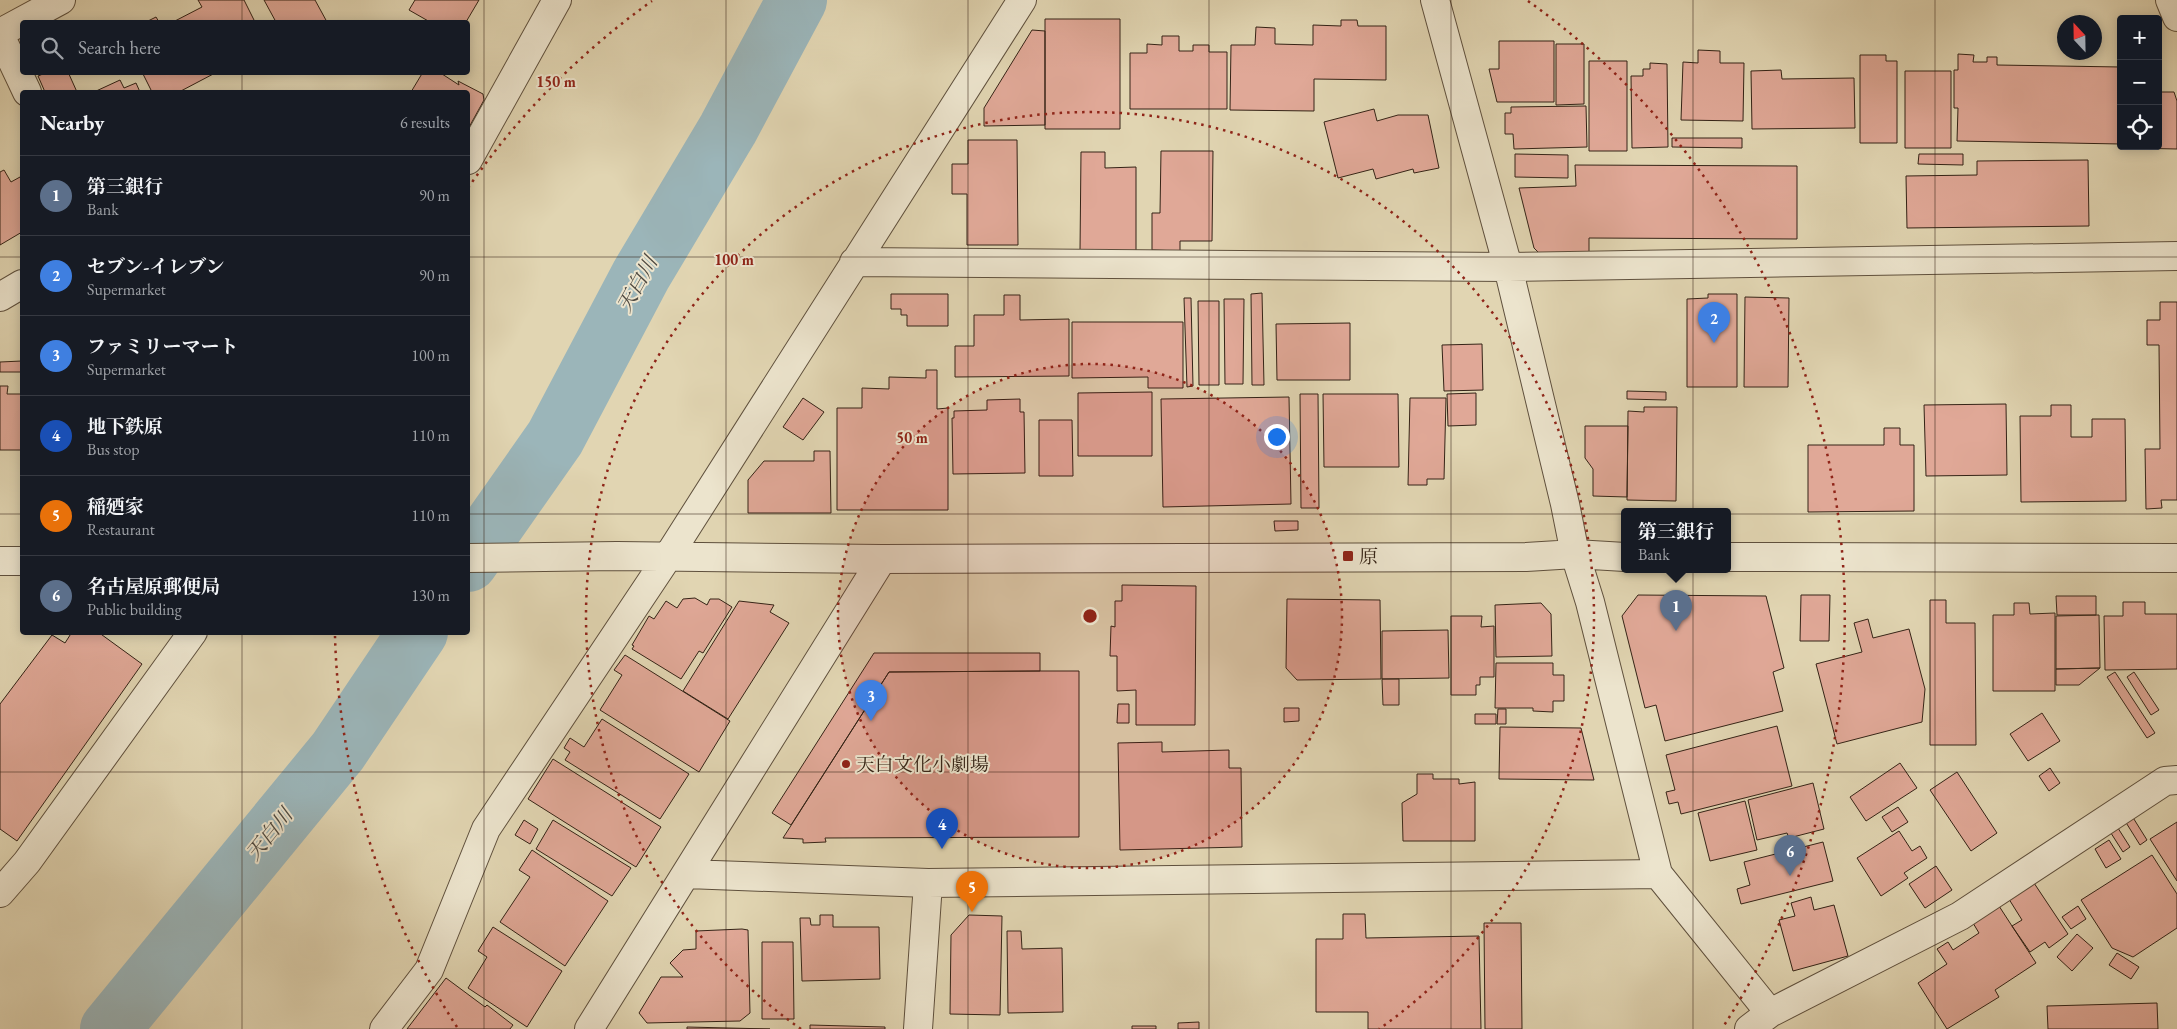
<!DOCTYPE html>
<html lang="en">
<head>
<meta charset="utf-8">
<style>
  body { margin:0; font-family:"EB Garamond","Noto Serif JP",serif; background:#20242c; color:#f1f3f6 }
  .controls { position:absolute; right:15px; top:15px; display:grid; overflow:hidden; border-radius:5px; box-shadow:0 2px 12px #0003 }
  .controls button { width:45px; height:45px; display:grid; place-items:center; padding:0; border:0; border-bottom:1px solid #363941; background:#171b24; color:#f1f3f6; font:25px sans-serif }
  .compass { position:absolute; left:2057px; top:15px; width:45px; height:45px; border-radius:50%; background:#171b24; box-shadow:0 2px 12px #0003; rotate:338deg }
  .you { position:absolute; left:1276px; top:436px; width:18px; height:18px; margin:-12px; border:4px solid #fff; border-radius:50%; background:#1a73e8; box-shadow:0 0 0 8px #1a73e833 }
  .badge { display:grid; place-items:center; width:32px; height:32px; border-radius:50%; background:#8c9099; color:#fff; font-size:16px; font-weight:700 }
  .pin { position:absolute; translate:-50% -41px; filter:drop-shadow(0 1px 2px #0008) }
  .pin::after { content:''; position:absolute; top:26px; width:18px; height:15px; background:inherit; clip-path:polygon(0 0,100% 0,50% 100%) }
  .popup { position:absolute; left:1621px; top:508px; width:110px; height:65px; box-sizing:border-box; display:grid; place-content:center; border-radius:5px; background:#171b24; filter:drop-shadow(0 1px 4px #0005); font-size:16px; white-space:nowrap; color:#9ea1a6 }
  .popup b { font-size:19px; color:#f1f3f6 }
  .popup::after { content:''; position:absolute; left:50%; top:100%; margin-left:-10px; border:10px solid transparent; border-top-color:#171b24 }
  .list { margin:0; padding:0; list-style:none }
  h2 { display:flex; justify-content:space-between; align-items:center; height:65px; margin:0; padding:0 20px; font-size:21px }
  h2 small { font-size:16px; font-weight:400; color:#9ea1a6 }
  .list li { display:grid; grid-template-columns:32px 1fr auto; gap:15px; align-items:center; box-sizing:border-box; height:80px; padding:0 20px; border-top:1px solid #363941 }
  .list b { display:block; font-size:19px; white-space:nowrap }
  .list p { margin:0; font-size:16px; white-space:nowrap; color:#9ea1a6 }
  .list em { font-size:16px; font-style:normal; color:#9ea1a6 }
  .icon { flex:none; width:28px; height:28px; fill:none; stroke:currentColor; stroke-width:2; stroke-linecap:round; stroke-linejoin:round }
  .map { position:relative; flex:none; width:2177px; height:1029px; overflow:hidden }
  .search { position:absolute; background:#171b24; box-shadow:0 2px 12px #0003; left:20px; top:20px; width:450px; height:55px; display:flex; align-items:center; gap:12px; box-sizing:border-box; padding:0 18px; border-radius:5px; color:#9ea1a6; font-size:19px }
  .panel { position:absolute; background:#171b24; box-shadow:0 2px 12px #0003; left:20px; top:90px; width:450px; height:545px; border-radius:5px }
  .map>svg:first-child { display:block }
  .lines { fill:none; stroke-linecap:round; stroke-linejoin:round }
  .river { stroke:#9bb5b9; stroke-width:60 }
  .building { fill:#e0a897; stroke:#342316 }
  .minor-casing { stroke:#5f503d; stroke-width:30 }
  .minor { stroke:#ece4cd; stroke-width:28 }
  .grid { fill:none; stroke:#342316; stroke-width:1; stroke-opacity:0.55 }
  .ring { fill:none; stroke:#8f2418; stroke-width:2.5; stroke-dasharray:2.5 5 }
  .poi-dot { fill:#8f2418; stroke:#ece4cd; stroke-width:2 }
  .labels { text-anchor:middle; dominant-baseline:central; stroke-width:4; stroke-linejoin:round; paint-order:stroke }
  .poi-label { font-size:19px; fill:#342316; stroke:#ece4cd; text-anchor:start }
  .water-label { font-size:20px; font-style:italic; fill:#4e483f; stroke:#ece4cd }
  .centre { fill:#8f2418; stroke:#ece4cd; stroke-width:2.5 }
  .ring-label { font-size:15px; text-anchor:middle; font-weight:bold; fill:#8f2418; stroke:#ece4cd; stroke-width:4; stroke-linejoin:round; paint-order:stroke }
</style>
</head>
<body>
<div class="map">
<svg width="2177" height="1029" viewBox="0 0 2177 1029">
  <rect width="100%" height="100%" fill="#e1d5b2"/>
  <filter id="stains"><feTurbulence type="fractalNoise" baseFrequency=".004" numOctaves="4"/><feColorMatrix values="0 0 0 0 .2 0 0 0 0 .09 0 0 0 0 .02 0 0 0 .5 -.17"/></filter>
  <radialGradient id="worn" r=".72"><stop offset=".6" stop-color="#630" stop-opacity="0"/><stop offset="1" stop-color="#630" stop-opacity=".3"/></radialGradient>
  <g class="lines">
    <path class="river" d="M 468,562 L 555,438 L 641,275 L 728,129 L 797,0
      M 110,1029 L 338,751 L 418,632"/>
  </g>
  <path class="building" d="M 198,0 L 244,0 L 255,22 L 173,22 L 202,7 Z
    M 264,0 L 315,0 L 327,22 L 276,22 Z
    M 415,0 L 479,0 L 466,22 L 430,22 L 409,10 Z
    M 156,17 L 159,22 L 146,22 Z
    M 1045,19 L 1120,19 L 1120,129 L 1045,129 Z
    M 1341,20 L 1357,20 L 1358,26 L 1386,26 L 1386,80 L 1314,79 L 1314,111 L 1230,110 L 1231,45 L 1255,45 L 1256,27 L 1275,28 L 1275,44 L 1313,45 L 1313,25 L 1341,26 Z
    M 1032,30 L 1045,31 L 1045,125 L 984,126 L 984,108 Z
    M 1162,36 L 1179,36 L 1179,51 L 1193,51 L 1193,45 L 1209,45 L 1209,52 L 1227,52 L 1227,109 L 1130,109 L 1130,53 L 1147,53 L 1147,44 L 1162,45 Z
    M 1499,41 L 1554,41 L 1554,102 L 1497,102 L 1489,69 L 1499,69 Z
    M 1556,44 L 1584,44 L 1584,104 L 1556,105 Z
    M 1698,50 L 1720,51 L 1720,63 L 1744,63 L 1743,121 L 1681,120 L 1683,62 L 1698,63 Z
    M 1958,54 L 1974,55 L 1973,62 L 1987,62 L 1987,57 L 1997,57 L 1997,65 L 2121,67 L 2121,144 L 1957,141 L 1958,108 L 1954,108 L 1954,70 L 1958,70 Z
    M 1860,55 L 1886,55 L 1886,61 L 1897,61 L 1897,143 L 1860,143 Z
    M 1589,61 L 1627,61 L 1627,151 L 1589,151 Z
    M 1650,63 L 1667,64 L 1668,147 L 1632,148 L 1631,76 L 1643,76 L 1643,69 L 1650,69 Z
    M 1781,70 L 1782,79 L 1854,78 L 1855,128 L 1752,129 L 1751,71 Z
    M 1905,71 L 1951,71 L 1951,148 L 1905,148 Z
    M 48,72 L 68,72 L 77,92 L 45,92 L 38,76 Z
    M 142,72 L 217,72 L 179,92 L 152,92 Z
    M 423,72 L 439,72 L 459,85 L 458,81 L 483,94 L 484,100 L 468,129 L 468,92 L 411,92 Z
    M 2158,72 L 2159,92 L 2174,92 L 2177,101 L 2177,149 L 2130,148 L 2130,146 L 2158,146 Z
    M 120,80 L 124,88 L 136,83 L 140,92 L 94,92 Z
    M 1586,106 L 1587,147 L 1514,149 L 1513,134 L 1505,134 L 1505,113 L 1511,113 L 1511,107 Z
    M 1374,109 L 1377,121 L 1398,115 L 1428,115 L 1439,168 L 1414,173 L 1413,169 L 1376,179 L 1373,169 L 1338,178 L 1324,122 Z
    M 1672,138 L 1742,138 L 1742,148 L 1672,147 Z
    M 968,140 L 1017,140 L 1018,245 L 967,245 L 967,194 L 952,194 L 952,164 L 968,164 Z
    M 1161,151 L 1213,151 L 1212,241 L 1180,241 L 1180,251 L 1152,250 L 1152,213 L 1160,213 Z
    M 1081,152 L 1105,152 L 1105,168 L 1136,167 L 1136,255 L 1080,251 Z
    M 1515,154 L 1568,155 L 1568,178 L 1515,177 Z
    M 1919,154 L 1963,154 L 1963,165 L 1918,164 Z
    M 2088,160 L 2089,226 L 1907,228 L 1906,176 L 1977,175 L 1977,161 Z
    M 1575,165 L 1797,166 L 1797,239 L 1589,238 L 1589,255 L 1541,255 L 1534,248 L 1519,188 L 1576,186 Z
    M 4,170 L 11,182 L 20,177 L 22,182 L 22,232 L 0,245 L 0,172 Z
    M 1262,293 L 1264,385 L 1252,385 L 1251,294 Z
    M 891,294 L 948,294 L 948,326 L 907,326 L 907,315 L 901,315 L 901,309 L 891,309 Z
    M 1708,294 L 1737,294 L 1737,387 L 1687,387 L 1687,299 L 1708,298 Z
    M 1004,295 L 1020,295 L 1020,320 L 1069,319 L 1069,376 L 955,377 L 955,346 L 974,346 L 974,315 L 1004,315 Z
    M 1745,297 L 1789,298 L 1788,387 L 1744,387 Z
    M 1184,298 L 1191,298 L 1193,386 L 1187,387 Z
    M 1224,299 L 1244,299 L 1243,384 L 1225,384 Z
    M 1198,301 L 1219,301 L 1219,385 L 1199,385 Z
    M 2160,302 L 2177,302 L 2177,500 L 2161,500 L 2162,508 L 2146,509 L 2145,449 L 2160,449 L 2159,345 L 2147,345 L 2147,320 L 2160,320 Z
    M 1072,322 L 1183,322 L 1183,388 L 1148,388 L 1148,377 L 1072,378 Z
    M 1350,323 L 1350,380 L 1277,380 L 1276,324 Z
    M 1482,344 L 1483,390 L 1444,391 L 1442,345 Z
    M 22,361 L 22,372 L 0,372 L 0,362 Z
    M 926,370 L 937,370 L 937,409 L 948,408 L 948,510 L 837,510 L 837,408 L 862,408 L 862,388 L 889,389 L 889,377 L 926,378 Z
    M 0,386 L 8,386 L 7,394 L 22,394 L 21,450 L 0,450 Z
    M 1627,391 L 1666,392 L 1666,400 L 1627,399 Z
    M 1152,392 L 1152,456 L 1078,456 L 1078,393 Z
    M 1476,393 L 1476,425 L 1448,426 L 1447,394 Z
    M 1300,394 L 1318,394 L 1319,508 L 1301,508 Z
    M 1323,394 L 1398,394 L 1399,467 L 1324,467 Z
    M 1289,397 L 1291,504 L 1163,507 L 1161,399 Z
    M 803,398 L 824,412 L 803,440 L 783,427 Z
    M 1410,398 L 1446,398 L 1444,479 L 1427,479 L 1427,485 L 1408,485 Z
    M 1020,399 L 1020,412 L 1024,412 L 1025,473 L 953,474 L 952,418 L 954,418 L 954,411 L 987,410 L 987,400 Z
    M 2006,404 L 2007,475 L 1926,476 L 1924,405 Z
    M 2051,405 L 2071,405 L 2071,437 L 2092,437 L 2092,419 L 2125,419 L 2126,501 L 2021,502 L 2020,416 L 2051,416 Z
    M 1644,407 L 1677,407 L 1676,501 L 1627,500 L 1628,411 L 1644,412 Z
    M 1039,420 L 1072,420 L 1073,476 L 1039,476 Z
    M 1585,426 L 1628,426 L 1627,497 L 1593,496 L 1593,469 L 1585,458 Z
    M 1884,428 L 1900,428 L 1900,445 L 1914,445 L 1914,511 L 1808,512 L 1808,445 L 1884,445 Z
    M 814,451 L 830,451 L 831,513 L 748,513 L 748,480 L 764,461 L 814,461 Z
    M 1274,521 L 1298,521 L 1298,530 L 1275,531 Z
    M 1122,585 L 1196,586 L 1195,725 L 1136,725 L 1136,690 L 1117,691 L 1117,656 L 1110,656 L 1111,626 L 1115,627 L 1115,601 L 1122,601 Z
    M 1638,595 L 1766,596 L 1784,668 L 1773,672 L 1783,711 L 1665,741 L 1656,705 L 1645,708 L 1622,616 Z
    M 1801,595 L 1830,595 L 1829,641 L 1800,641 Z
    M 2056,596 L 2096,596 L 2096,615 L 2057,615 Z
    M 695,598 L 707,605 L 710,599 L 719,599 L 732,607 L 703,653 L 699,651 L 681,679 L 632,649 L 634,646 L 632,645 L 649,616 L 654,619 L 666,601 L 677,608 L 683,599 Z
    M 1287,599 L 1380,600 L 1381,679 L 1297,680 L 1286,668 Z
    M 1930,600 L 1946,600 L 1946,623 L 1975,623 L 1976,745 L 1930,745 Z
    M 739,601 L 774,605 L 770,612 L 789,623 L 728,719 L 683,691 Z
    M 2123,602 L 2145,602 L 2145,614 L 2177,614 L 2177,669 L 2105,670 L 2104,616 L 2123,616 Z
    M 1541,603 L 1551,614 L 1552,656 L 1496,657 L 1495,605 Z
    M 2014,603 L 2029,603 L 2030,614 L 2055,613 L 2055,691 L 1993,691 L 1993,615 L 2014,615 Z
    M 2099,615 L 2100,668 L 2056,669 L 2056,616 Z
    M 1451,616 L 1482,616 L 1481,627 L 1494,626 L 1494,677 L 1480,677 L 1480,685 L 1476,685 L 1476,695 L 1451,695 Z
    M 1868,619 L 1873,638 L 1909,629 L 1925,689 L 1922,722 L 1837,744 L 1816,664 L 1862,652 L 1854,623 Z
    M 1448,630 L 1449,678 L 1382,679 L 1382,631 Z
    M 72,632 L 98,632 L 142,664 L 17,841 L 0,829 L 0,704 L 52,635 L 65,643 Z
    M 874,653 L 1040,653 L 1040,671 L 889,672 L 791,825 L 772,813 Z
    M 625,655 L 730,721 L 699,772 L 600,710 L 622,675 L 614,670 Z
    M 1496,663 L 1553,663 L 1553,675 L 1564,675 L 1564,701 L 1553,701 L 1553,712 L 1533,711 L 1533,708 L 1495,708 Z
    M 2100,668 L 2079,685 L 2056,685 L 2056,669 Z
    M 1040,671 L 1079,671 L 1079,837 L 825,838 L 826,842 L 803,843 L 803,839 L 783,838 L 889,672 Z
    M 2115,672 L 2155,733 L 2147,738 L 2107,677 Z
    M 2134,672 L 2159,710 L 2151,715 L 2127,677 Z
    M 1382,679 L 1399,679 L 1399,705 L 1383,705 Z
    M 1118,704 L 1129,704 L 1129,723 L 1117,723 Z
    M 1284,708 L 1299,708 L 1299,721 L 1284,722 Z
    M 1498,709 L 1506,709 L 1506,724 L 1497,724 Z
    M 2042,713 L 2060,741 L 2028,761 L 2010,734 Z
    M 1475,714 L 1496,714 L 1496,724 L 1475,724 Z
    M 602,719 L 689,774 L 660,819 L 565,760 L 570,752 L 564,748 L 570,738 L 584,747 Z
    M 1777,726 L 1792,786 L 1681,814 L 1678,802 L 1669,804 L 1666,792 L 1675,790 L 1666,755 Z
    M 1500,727 L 1581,728 L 1594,780 L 1499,779 Z
    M 1162,742 L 1162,752 L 1229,750 L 1229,768 L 1241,768 L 1242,847 L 1120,850 L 1118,743 Z
    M 553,759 L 661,827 L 636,867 L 528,799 Z
    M 1900,763 L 1917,788 L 1866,821 L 1850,797 Z
    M 2050,768 L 2060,783 L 2049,791 L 2039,776 Z
    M 1957,772 L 1997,833 L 1971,851 L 1930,790 Z
    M 1417,774 L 1433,774 L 1433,779 L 1459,779 L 1459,784 L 1475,782 L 1475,841 L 1403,841 L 1402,803 L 1417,794 Z
    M 1813,783 L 1824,829 L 1789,838 L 1787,833 L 1757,840 L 1748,800 Z
    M 1745,801 L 1757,850 L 1710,861 L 1698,813 Z
    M 1898,807 L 1908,822 L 1892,832 L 1882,817 Z
    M 2132,816 L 2147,840 L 2140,845 L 2125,821 Z
    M 524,820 L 538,829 L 530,844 L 515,835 Z
    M 553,820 L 631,868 L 612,896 L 536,849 Z
    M 2177,822 L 2177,881 L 2150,839 Z
    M 2116,825 L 2130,847 L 2123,852 L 2109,830 Z
    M 1899,831 L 1912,851 L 1920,846 L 1927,858 L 1904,873 L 1908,878 L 1881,896 L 1857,858 Z
    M 2109,840 L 2121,859 L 2106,868 L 2095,849 Z
    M 1823,842 L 1833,881 L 1741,904 L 1737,889 L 1750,885 L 1744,862 Z
    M 532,850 L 608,901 L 565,966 L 500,922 L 530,877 L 519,870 Z
    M 2152,855 L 2177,894 L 2177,928 L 2133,957 L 2112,948 L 2081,900 Z
    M 1936,866 L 1952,890 L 1925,908 L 1909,884 Z
    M 2032,880 L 2068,934 L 2049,948 L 2045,942 L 2030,952 L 2012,926 L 2022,920 L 2007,896 Z
    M 1811,897 L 1814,910 L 1834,905 L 1848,956 L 1793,971 L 1779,920 L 1795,916 L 1791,903 Z
    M 1999,906 L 2036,963 L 1995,990 L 1999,997 L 1947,1029 L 1918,983 L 1947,964 L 1937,949 L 1948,942 L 1953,950 L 1979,933 L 1973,923 Z
    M 2078,906 L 2086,919 L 2071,929 L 2062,917 Z
    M 1343,914 L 1365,914 L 1366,938 L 1479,936 L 1481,1029 L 1368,1029 L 1368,1012 L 1316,1012 L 1316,939 L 1343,939 Z
    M 820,915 L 833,915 L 833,927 L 879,927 L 880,979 L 802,981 L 800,918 L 810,918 L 811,925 L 820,925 Z
    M 969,915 L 1002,916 L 1000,1015 L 950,1014 L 951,935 Z
    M 1484,923 L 1521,923 L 1522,1029 L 1485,1029 Z
    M 493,927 L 562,971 L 527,1027 L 468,988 L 487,957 L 478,951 Z
    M 742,929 L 748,930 L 750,1013 L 740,1021 L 647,1023 L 639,1013 L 661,977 L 683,977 L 670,963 L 683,950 L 696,949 L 696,931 Z
    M 1007,931 L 1021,931 L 1022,949 L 1062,948 L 1063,1012 L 1008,1013 Z
    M 2077,934 L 2093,948 L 2072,971 L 2057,957 Z
    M 762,942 L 793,942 L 794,1019 L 762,1019 Z
    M 2117,953 L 2139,967 L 2131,979 L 2109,965 Z
    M 446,978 L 485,1007 L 487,1005 L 513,1025 L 510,1029 L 407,1029 Z
    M 2157,1003 L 2158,1029 L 2048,1029 L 2047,1006 Z
    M 1199,1022 L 1199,1029 L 1178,1029 L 1178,1023 Z
    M 810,1025 L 885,1027 L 885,1029 L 810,1029 Z
    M 1132,1026 L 1156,1026 L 1156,1029 L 1132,1029 Z
    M 687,1027 L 770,1029 L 687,1029 Z"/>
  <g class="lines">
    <defs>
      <path id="minor" d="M 1435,0 L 1508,267 L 1565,504 L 1575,554 L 1590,602 L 1658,874 L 1770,1013 L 1749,1029
        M 2170,0 L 2177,17
        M 0,33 L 61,0
        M 0,35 L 27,92
        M 468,160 L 557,0
        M 854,262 L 1508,267 L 2177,256
        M 0,297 L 22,284
        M 1727,557 L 2177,558
        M 468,558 L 617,556 L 882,559 L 1526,557 L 1575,554 L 1625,557
        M 0,561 L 22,561
        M 687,874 L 928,883 L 1658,874
        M 0,893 L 27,862 L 193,632
        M 1770,1013 L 1960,916 L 2165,781 L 2177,780
        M 384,1029 L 429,970 L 486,829 L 667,558 L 1022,0
        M 589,1029 L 882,559
        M 918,1029 L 928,883"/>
    </defs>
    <use href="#minor" class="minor-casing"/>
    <use href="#minor" class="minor"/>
  </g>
  <path class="grid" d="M 242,0 L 242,22M 484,0 L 484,1029M 726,0 L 726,1029M 968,0 L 968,1029M 1209,0 L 1209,1029M 1451,0 L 1451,1029M 1693,0 L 1693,1029M 1935,0 L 1935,1029M 242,72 L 242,92M 0,257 L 22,257M 468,257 L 2177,257M 0,514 L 22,514M 468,514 L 2177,514M 242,632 L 242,1029M 0,772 L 2177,772"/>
  <circle cx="1090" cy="616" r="252" fill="#8f2418" fill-opacity=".12"/>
  <g class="ring">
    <circle cx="1090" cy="616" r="252"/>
    <path d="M801 1029A504 504 0 1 1 1379 1029"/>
    <path d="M457 1027A755 755 0 0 1 335 636M468 188A755 755 0 0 1 652 1M1528 1A755 755 0 0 1 1723 1027"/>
  </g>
  <g class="poi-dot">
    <rect x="1342" y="550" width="12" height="12" rx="2.5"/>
    <circle cx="846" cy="764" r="5"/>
  </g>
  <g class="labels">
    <g class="poi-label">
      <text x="1359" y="556">原</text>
      <text x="856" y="764">天白文化小劇場</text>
    </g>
    <g class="water-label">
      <text transform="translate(637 284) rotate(-61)">天白川</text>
      <text transform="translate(269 834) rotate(-51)">天白川</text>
    </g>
  </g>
  <circle cx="1090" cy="616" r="8" class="centre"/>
  <g class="ring-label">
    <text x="556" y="87">150 m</text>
    <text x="734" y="265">100 m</text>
    <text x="912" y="443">50 m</text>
  </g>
  <rect width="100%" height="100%" filter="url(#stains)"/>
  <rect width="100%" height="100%" fill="url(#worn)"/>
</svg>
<div class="controls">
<button>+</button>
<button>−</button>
<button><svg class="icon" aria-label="locate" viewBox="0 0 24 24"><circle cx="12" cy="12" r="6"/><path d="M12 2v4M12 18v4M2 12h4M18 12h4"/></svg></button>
</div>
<svg class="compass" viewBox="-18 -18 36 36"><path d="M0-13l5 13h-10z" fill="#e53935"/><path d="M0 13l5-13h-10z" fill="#9ea1a6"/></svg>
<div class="you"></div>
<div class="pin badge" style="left:1676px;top:631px;background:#5c6f8a">1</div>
<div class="popup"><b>第三銀行</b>Bank</div>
<div class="pin badge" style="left:1714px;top:343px;background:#3f7fe0">2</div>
<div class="pin badge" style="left:871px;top:721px;background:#3f7fe0">3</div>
<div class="pin badge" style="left:942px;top:849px;background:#1a4fb4">4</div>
<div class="pin badge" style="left:972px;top:912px;background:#e8710a">5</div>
<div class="pin badge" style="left:1790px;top:876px;background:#5c6f8a">6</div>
<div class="search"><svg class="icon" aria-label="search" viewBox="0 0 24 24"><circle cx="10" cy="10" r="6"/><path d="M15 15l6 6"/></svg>Search here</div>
<section class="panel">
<h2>Nearby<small>6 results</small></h2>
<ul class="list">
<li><span class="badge" style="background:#5c6f8a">1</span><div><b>第三銀行</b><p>Bank</p></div><em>90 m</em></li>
<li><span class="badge" style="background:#3f7fe0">2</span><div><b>セブン-イレブン</b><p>Supermarket</p></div><em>90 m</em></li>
<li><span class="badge" style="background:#3f7fe0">3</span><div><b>ファミリーマート</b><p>Supermarket</p></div><em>100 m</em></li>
<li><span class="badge" style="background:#1a4fb4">4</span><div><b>地下鉄原</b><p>Bus stop</p></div><em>110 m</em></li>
<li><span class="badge" style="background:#e8710a">5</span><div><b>稲廼家</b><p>Restaurant</p></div><em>110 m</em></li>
<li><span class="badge" style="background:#5c6f8a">6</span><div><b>名古屋原郵便局</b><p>Public building</p></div><em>130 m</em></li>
</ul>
</section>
</div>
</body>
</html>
